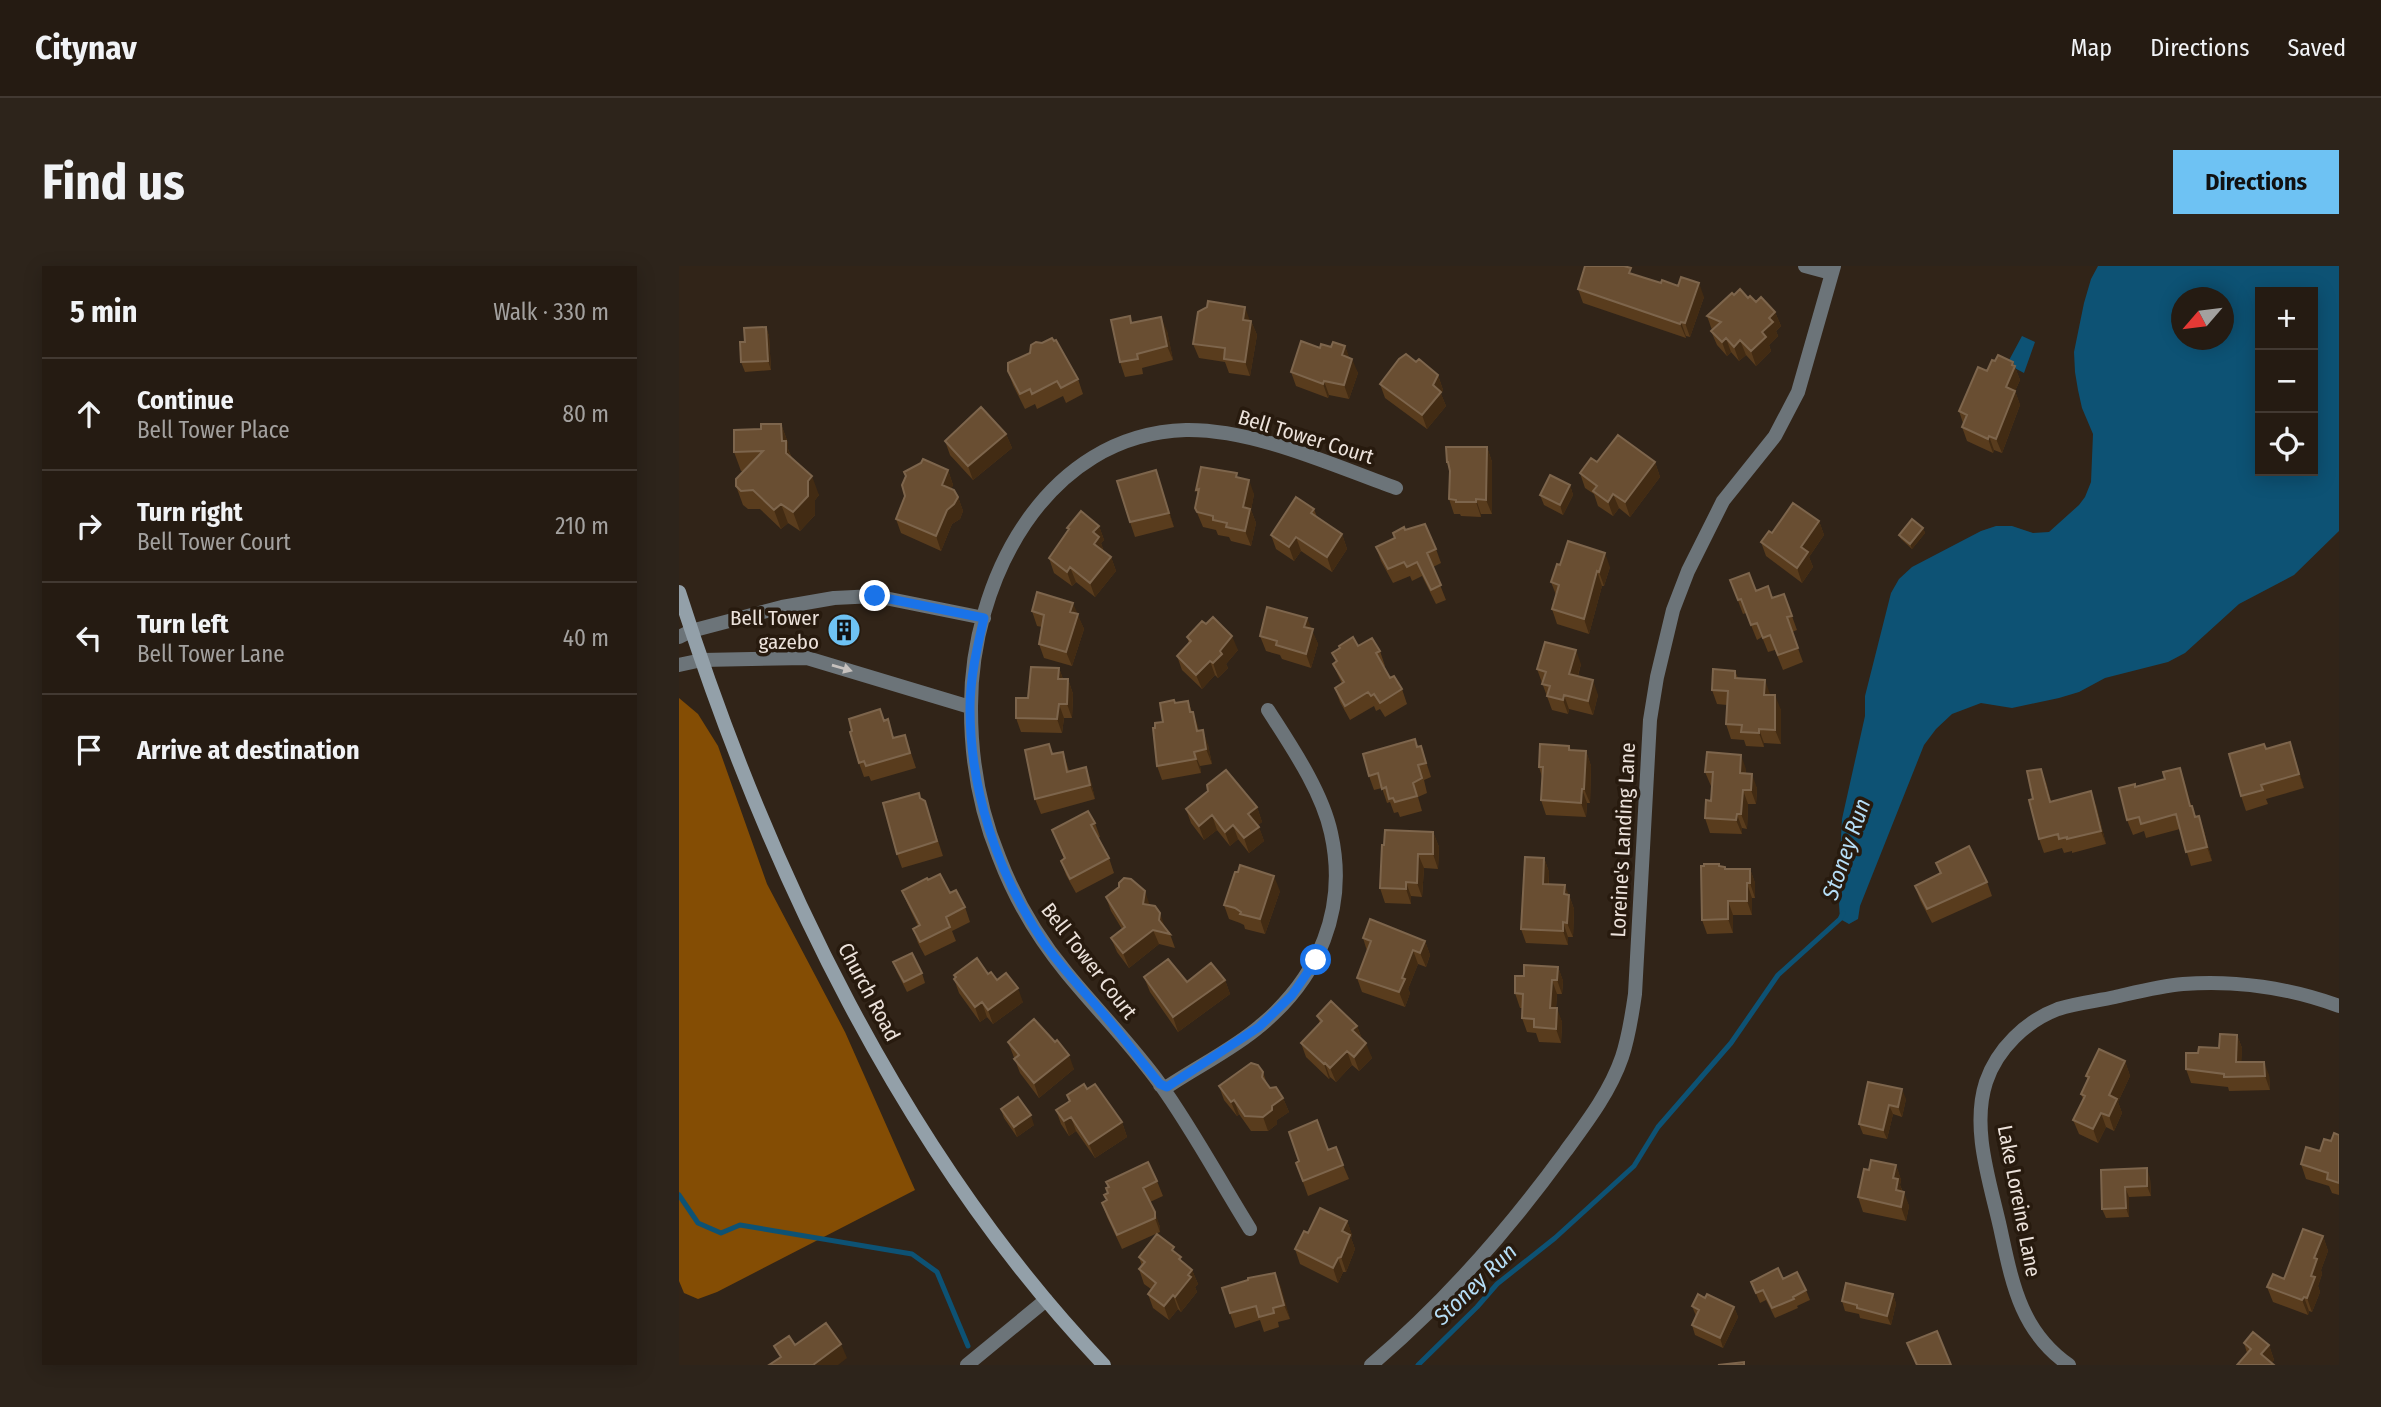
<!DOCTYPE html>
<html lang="en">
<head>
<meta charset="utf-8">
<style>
  body { margin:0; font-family:"Fira Sans Condensed",sans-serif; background:#2d241b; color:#f1f3f6 }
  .controls { position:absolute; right:21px; top:21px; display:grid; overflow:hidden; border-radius:0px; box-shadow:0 4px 18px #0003 }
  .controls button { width:63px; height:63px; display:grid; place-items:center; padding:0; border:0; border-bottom:2px solid #423932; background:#251b12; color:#f1f3f6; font:35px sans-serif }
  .compass { position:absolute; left:1492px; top:21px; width:63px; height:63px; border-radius:50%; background:#251b12; box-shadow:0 4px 18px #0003; rotate:242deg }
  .stop { position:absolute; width:21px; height:21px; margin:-16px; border:5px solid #1a73e8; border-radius:50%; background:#fff }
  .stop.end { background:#1a73e8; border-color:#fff; box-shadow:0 2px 7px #0008 }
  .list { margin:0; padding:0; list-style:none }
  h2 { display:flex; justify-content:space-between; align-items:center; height:91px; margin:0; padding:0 28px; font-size:30px }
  h2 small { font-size:23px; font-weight:400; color:#a3a19f }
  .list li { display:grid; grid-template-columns:46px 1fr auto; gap:21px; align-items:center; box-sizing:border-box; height:112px; padding:0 28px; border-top:2px solid #423932 }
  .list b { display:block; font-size:26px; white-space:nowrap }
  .list p { margin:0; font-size:23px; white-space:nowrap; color:#a3a19f }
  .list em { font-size:23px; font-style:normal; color:#a3a19f }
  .icon { flex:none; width:38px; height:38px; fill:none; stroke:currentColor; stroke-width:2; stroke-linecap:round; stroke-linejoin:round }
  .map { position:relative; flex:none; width:1660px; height:1099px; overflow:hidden; border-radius:0px }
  header { display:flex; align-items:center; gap:42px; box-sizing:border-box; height:98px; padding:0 35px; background:#251b12; border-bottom:2px solid #423932 }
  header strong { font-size:33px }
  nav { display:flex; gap:38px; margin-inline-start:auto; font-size:24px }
  .intro { display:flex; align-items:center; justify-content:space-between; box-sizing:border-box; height:168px; padding:0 42px }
  h1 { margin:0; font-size:49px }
  .button { padding:18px 32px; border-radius:0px; background:#6ec2f3; color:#111; font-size:24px; font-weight:700 }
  main { display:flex; gap:42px; padding:0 42px }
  aside { flex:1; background:#251b12; border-radius:0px; box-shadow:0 4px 18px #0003 }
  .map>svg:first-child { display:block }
  .forest { fill:#844d04 }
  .water { fill:#0d5274; fill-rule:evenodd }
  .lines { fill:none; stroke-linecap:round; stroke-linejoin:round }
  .stream { stroke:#0d5274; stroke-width:5 }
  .minor { stroke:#6c7479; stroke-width:14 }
  .secondary { stroke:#93a0a9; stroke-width:14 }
  .wall { fill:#593c1d }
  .shaded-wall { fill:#422b13 }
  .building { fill:#694e32; stroke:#7d654c; stroke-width:2 }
  .oneway { fill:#c6c1be }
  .route { stroke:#1a73e8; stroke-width:9 }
  .labels { text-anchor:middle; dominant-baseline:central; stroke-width:7; stroke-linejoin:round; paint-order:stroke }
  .street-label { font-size:21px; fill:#ece2db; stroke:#271a0e }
  .poi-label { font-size:21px; fill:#ece2db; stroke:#271a0e; text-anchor:end }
  .water-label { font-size:23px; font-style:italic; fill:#b5ddf6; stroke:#271a0e }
</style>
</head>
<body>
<header>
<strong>Citynav</strong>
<nav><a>Map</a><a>Directions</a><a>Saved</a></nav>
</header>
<div class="intro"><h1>Find us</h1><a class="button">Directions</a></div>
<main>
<aside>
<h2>5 min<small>Walk · 330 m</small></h2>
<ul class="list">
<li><svg class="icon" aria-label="ahead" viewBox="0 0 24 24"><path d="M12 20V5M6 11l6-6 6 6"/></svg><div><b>Continue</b><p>Bell Tower Place</p></div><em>80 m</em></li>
<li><svg class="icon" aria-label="right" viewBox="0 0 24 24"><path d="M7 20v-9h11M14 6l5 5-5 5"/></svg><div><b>Turn right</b><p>Bell Tower Court</p></div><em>210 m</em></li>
<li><svg class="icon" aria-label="left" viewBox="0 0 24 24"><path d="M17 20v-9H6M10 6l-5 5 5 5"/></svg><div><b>Turn left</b><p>Bell Tower Lane</p></div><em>40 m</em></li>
<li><svg class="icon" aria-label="arrive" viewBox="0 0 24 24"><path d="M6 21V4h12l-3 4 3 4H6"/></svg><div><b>Arrive at destination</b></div></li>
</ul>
</aside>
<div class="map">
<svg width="1660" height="1099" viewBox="0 0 1660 1099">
  <rect width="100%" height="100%" fill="#312418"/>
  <path class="forest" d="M 0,432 L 19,448 L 39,480 L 88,618 L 166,766 L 236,924 L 38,1026 L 19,1033 L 5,1027 L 0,1015 Z"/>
  <path class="water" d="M 1419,0 L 1660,0 L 1660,265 L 1615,309 L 1560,338 L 1506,387 L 1489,396 L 1426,412 L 1400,426 L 1380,432 L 1333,442 L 1302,437 L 1273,448 L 1257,463 L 1245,479 L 1181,640 L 1179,653 L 1170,658 L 1161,653 L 1160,638 L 1166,610 L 1161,590 L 1163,553 L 1186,450 L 1186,430 L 1212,327 L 1220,313 L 1233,301 L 1302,265 L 1317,260 L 1333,260 L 1354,267 L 1370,266 L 1400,239 L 1406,231 L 1412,216 L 1414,168 L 1403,142 L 1399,124 L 1396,106 L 1395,86 L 1405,37 L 1412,13 ZM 1581,26 L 1634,26 L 1634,205 L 1581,205 ZM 1503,32 L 1545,32 L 1545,74 L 1503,74 Z
    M 1343,70 L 1356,76 L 1345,107 L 1328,98 Z"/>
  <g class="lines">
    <path class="stream" d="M 0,929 L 19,957 L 42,967 L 61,959 L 233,988 L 258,1006 L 289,1080
      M 739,1099 L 798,1041 L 818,1018 L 876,972 L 955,900 L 979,861 L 1052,777 L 1099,709 L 1161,653 L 1164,647"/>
    <path class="minor" d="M 1126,0 L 1152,7
      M 0,371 L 12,365 L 103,341 L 155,332 L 196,330 L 305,352
      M 0,399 L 23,394 L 128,392 L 291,441
      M 481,819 L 488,821 C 516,802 556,782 581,760 C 640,711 669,643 652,567 C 643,525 612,480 589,444
      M 571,963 C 541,915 514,864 481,818 C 453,779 418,744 387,706 C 359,672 336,633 320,591 C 301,545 292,492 292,443 C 291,316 366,168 507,164 C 575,163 653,199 717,222
      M 288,1099 L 367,1034
      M 692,1099 C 765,1037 830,963 886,886 C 908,856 931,826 943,791 C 950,770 953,749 956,728 L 971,454 L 978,411 L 994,344 L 1009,305 L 1044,235 L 1096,170 L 1119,126 L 1155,0
      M 1390,1099 C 1341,1065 1333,1016 1321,961 C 1311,916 1292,862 1307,816 C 1318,783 1347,755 1379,743 C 1397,737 1418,735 1436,731 C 1458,726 1481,720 1504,718 C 1556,714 1611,722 1660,740"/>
    <path class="secondary" d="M 0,326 C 88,602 223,887 425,1099"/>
  </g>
  <path class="wall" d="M 954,8 L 1025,31 L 1011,71 L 1007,70 L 1007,72 L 904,37 L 899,23 Z
    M 1055,29 L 1069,32 L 1096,46 L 1102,60 L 1097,65 L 1099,70 L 1090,79 L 1092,85 L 1077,100 L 1067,89 L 1060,95 L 1052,86 L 1048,90 L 1038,79 L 1032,65 L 1033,64 L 1028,50 Z
    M 451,50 L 453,57 L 488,65 L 494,94 L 463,102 L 464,108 L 446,111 L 441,96 Z
    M 571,55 L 572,55 L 578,69 L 571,110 L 550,107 L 546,96 L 520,92 L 514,78 Z
    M 87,61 L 90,70 L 92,104 L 66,106 L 62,96 L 66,76 Z
    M 666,80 L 670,92 L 679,107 L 670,133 L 650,129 L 649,132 L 617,120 L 612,106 L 641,82 Z
    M 1316,95 L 1334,96 L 1341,114 L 1336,125 L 1341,139 L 1323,187 L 1315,184 L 1314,187 L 1288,175 L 1283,161 L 1284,157 L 1280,145 Z
    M 737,96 L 759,109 L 764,124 L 762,128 L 767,140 L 748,163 L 706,132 L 701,118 Z
    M 329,105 L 399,113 L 404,128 L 387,137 L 384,130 L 358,143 L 356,138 L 346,143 L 334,119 Z
    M 102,158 L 109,177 L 109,183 L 113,192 L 140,229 L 136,234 L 136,249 L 121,265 L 109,257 L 102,263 L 81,243 L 69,243 L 64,239 L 57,220 L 65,205 L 62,205 L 55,186 L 82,163 Z
    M 327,168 L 333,182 L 294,214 L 271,189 L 266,175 Z
    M 808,181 L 813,196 L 813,248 L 802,248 L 802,251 L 782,250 L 781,248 L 775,248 L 770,233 L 771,205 L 768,196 Z
    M 918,196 L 976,196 L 981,211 L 951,251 L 940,242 L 934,250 L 919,240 L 915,228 L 906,222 L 901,207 Z
    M 269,204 L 274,219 L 272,223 L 279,231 L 284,245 L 281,253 L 273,258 L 262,285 L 222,267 L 217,253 Z
    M 477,204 L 495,261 L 456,271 L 451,256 Z
    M 560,212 L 575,228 L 572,244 L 577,257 L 572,280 L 552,275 L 550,271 L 539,269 L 537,264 L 524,261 L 516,242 L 519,229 L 517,224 Z
    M 891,219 L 894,229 L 884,249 L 865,239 L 861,229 Z
    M 635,243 L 638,251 L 663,268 L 668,283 L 653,306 L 622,285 L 615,295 L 597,283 L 592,269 Z
    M 1140,255 L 1145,269 L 1130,291 L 1134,301 L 1123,317 L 1087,290 L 1082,276 Z
    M 420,260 L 425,274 L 422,277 L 425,286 L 432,291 L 437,305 L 416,331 L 397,316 L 393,320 L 375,307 L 370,292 L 389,265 L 388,262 Z
    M 1244,262 L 1246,267 L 1233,283 L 1222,273 L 1220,269 Z
    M 726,264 L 757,283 L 762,297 L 754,301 L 767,334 L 757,338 L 743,310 L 733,315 L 731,310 L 714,317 L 702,295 L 697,281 L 716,272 Z
    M 881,299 L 931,301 L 925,320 L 923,320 L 910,368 L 878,358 L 873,343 L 877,329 L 872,316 Z
    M 1051,314 L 1093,332 L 1105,328 L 1118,364 L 1113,366 L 1124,396 L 1104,404 L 1096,384 L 1089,386 L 1083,371 L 1078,374 L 1067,347 L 1064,348 Z
    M 353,345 L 398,348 L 405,363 L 393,400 L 365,392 L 360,378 L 363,361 L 358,360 Z
    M 171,357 L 171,371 L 158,371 L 156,366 Z
    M 632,363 L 639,378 L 632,402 L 603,393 L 601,389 L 587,385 L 581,370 Z
    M 508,371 L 559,384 L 547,398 L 549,402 L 539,412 L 536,409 L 523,423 L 503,404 L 498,390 L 510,377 Z
    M 660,380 L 679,380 L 701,385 L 706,400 L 705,400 L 711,412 L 723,423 L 728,438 L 706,451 L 701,443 L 697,445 L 695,440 L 671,454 L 661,436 L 656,422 L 663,418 L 654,398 L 657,396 L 653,387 L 661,382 Z
    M 902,398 L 899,410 L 919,429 L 914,449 L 890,443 L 889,448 L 873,444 L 858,403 Z
    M 380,402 L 384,413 L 389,413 L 394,428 L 393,452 L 385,452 L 383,467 L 342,466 L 337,452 L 349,432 Z
    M 1056,405 L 1059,412 L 1091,428 L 1102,444 L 1102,478 L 1085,477 L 1085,481 L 1067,480 L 1065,474 L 1052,473 L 1047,458 L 1048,439 L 1038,438 L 1033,424 Z
    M 495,434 L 497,437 L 509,435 L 520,465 L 529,479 L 533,498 L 521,500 L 522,507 L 483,514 L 478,500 L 476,462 L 484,456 Z
    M 205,454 L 215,472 L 226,469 L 237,502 L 192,515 L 190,510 L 185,511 L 180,497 Z
    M 736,473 L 739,481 L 742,480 L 752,511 L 745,514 L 748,527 L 739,531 L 743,545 L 721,551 L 719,546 L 715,547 L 711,536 L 708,537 L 703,522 L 695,524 L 690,510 Z
    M 1611,476 L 1625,522 L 1587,533 L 1589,538 L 1567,545 L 1562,530 L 1587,483 Z
    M 370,478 L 374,488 L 384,486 L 390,505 L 407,501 L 412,516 L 416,533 L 362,548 L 356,533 Z
    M 890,480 L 892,484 L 907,485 L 912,500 L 911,537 L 908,537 L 907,551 L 867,549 L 862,534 L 863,511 L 860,501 Z
    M 1501,502 L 1512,540 L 1517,551 L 1520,550 L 1525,565 L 1533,595 L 1512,600 L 1501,563 L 1467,572 L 1465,565 L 1454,569 L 1448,554 L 1457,521 L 1486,513 Z
    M 1067,503 L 1067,507 L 1078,522 L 1077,538 L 1069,538 L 1068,563 L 1063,562 L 1063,568 L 1031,567 L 1026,552 L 1032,535 L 1033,520 L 1032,520 L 1026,506 Z
    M 1367,516 L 1372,535 L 1417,539 L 1427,578 L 1393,587 L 1393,585 L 1385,587 L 1383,582 L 1365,587 L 1360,573 L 1354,533 Z
    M 246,535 L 264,590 L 223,602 L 218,588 Z
    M 578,541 L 583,556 L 579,559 L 585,575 L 570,587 L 559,573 L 551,580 L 538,564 L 525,574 L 512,557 L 507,543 Z
    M 416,557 L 421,571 L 419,572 L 430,592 L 435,607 L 397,627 L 387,609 L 382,595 L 385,593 L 373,564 Z
    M 754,566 L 760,581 L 759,603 L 745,602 L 743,631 L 732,630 L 732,638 L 706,637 L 701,622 Z
    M 865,592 L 870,606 L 870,618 L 890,629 L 895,643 L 894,671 L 889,671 L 889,679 L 847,677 L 842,663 Z
    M 1257,597 L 1308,616 L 1313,630 L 1253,657 L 1241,634 L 1236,620 L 1261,607 Z
    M 1025,600 L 1046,601 L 1047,603 L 1071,603 L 1076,617 L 1076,632 L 1073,632 L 1073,649 L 1054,649 L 1054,667 L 1028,668 L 1023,654 Z
    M 249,614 L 271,627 L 286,641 L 291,656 L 273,665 L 277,675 L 246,690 L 239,677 L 234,663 L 239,660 L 229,639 L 223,625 Z
    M 601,625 L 586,668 L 566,663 L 565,659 L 561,657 L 550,653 L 545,639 Z
    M 427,631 L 471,639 L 491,668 L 496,682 L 480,678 L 450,702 L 438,686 L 432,672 L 443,663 L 432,645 Z
    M 684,672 L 746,675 L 751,689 L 747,701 L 739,698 L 729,723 L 731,727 L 726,741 L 683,726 L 678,712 L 688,685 Z
    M 214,696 L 243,707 L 246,717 L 228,726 L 218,706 Z
    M 879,701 L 884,715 L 883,728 L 878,728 L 877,742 L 883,756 L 882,777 L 860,776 L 857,767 L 848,766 L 843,752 L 843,742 L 841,742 L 836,727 L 845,710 Z
    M 309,708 L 344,736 L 314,758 L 308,751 L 301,756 L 280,727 L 275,713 L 276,712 L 275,709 Z
    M 465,711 L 508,716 L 546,714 L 551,728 L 499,766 L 471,726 Z
    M 638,750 L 678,760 L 683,773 L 693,792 L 680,805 L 673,799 L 657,816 L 651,811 L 650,813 L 627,791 L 622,777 L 641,757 Z
    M 1558,769 L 1563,782 L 1562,796 L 1590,809 L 1591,824 L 1550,825 L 1549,821 L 1512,817 L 1507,803 L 1519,787 L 1540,782 Z
    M 329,776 L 376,776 L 395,803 L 360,832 L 341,807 Z
    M 1446,795 L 1451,810 L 1439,836 L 1443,847 L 1435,865 L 1427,861 L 1419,877 L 1400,868 L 1394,854 L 1404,833 L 1402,828 L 1409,815 L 1407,810 Z
    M 584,806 L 588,818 L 591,822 L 604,832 L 610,846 L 598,854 L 598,858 L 589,865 L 572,865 L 560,848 L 558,850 L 545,834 L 540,820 Z
    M 1189,816 L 1227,833 L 1223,851 L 1214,848 L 1208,873 L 1184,868 L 1180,858 Z
    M 408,823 L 443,856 L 448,871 L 416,892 L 397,865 L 390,870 L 382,858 L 377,844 L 390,835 L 388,829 Z
    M 322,843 L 355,859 L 338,871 L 325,852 Z
    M 1660,869 L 1660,929 L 1653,927 L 1650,920 L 1627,913 L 1622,898 L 1641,885 Z
    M 617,897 L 664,899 L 670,913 L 629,930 Z
    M 1217,899 L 1222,914 L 1221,919 L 1230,940 L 1227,955 L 1184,946 L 1179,931 L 1190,904 Z
    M 1422,904 L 1471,912 L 1472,930 L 1450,931 L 1450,951 L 1427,952 L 1423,943 Z
    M 478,915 L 484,930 L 471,936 L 481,961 L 481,966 L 443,983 L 428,951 L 423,937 L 427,935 L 429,921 L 427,916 Z
    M 668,955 L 673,969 L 672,972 L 676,983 L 667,1006 L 664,1006 L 659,1017 L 621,998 L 616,983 L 629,967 Z
    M 1644,970 L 1649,985 L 1642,1004 L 1643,1008 L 1639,1020 L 1641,1026 L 1633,1046 L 1630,1045 L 1629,1049 L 1594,1036 L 1588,1021 L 1605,1013 Z
    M 497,987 L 504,996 L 513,1004 L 519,1018 L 516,1021 L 518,1026 L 502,1046 L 499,1043 L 490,1054 L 474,1042 L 469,1028 L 472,1023 L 465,1018 L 460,1003 L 463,1000 L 460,991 Z
    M 596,1007 L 611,1053 L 599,1056 L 600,1061 L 585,1066 L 581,1054 L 556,1062 L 551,1047 Z
    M 1104,1013 L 1127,1024 L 1131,1034 L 1118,1040 L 1119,1042 L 1096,1052 L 1087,1034 L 1081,1037 L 1072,1016 Z
    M 1214,1028 L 1217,1038 L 1212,1059 L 1181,1052 L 1180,1048 L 1166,1045 L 1163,1035 Z
    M 1026,1032 L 1055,1041 L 1059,1051 L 1044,1082 L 1016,1069 L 1013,1059 L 1017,1050 L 1013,1040 Z
    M 1565,1077 L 1590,1079 L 1595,1094 L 1592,1097 L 1568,1087 Z"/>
  <path class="shaded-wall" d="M 1020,17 L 1025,31 L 1011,71 L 1006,57 Z
    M 566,41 L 571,55 L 564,54 Z
    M 1096,46 L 1102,60 L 1097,65 L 1099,70 L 1090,79 L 1092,85 L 1077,100 L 1072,85 L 1090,52 Z
    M 482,51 L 488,65 L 494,94 L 488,80 Z
    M 572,55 L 578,69 L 571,110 L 566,96 Z
    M 1002,56 L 1007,70 L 1007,72 L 1001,58 Z
    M 87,61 L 90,70 L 92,104 L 89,95 Z
    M 1047,72 L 1052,86 L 1048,90 L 1043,76 Z
    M 1061,74 L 1067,89 L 1060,95 L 1055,81 Z
    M 666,80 L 671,94 L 663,89 Z
    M 673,93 L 679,107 L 670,133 L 665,119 Z
    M 1334,96 L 1341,114 L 1336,125 L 1341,139 L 1323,187 L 1317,173 L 1327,121 Z
    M 759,109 L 764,124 L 762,128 L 767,140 L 748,163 L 743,149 L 754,119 Z
    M 645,115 L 650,129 L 649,132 L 644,118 Z
    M 102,158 L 109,177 L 109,183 L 113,194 L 114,206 L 103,175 Z
    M 327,168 L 333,182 L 294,214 L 289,200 Z
    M 1310,170 L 1315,184 L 1314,187 L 1309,173 Z
    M 808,181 L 813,196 L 813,248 L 807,234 Z
    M 976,196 L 981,211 L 951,251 L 946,236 Z
    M 269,204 L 274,219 L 268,233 L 263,219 Z
    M 477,204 L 482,219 L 495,261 L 490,247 Z
    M 133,210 L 140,229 L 136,234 L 136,249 L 121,265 L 114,246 L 129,215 Z
    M 570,214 L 575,228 L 572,244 L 577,257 L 572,280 L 566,265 L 564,241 Z
    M 891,219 L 894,229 L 884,249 L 881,239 Z
    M 934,228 L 940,242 L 934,250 L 929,236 Z
    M 279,231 L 284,245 L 281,253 L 273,258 L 262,285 L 257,270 L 268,244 Z
    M 797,233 L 802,248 L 802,251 L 797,236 Z
    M 102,238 L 109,257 L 102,263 L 95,244 Z
    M 1140,255 L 1145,269 L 1130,291 L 1134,301 L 1123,317 L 1118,302 L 1122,281 Z
    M 420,260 L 425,274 L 422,277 L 425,286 L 415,278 L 414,266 Z
    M 1244,262 L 1246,267 L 1233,283 L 1231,278 Z
    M 663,268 L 668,283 L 653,306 L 648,291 Z
    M 617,271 L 622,285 L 615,295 L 610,281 Z
    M 926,287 L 931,301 L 925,320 L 920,306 Z
    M 432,291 L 437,305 L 416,331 L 411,317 Z
    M 391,301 L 397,316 L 393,320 L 388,306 Z
    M 918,305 L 923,320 L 910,368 L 905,353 Z
    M 394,337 L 405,363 L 393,400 L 387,386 L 391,346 Z
    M 169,352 L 171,357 L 171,371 L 169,366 Z
    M 628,352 L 639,378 L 632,402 L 627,388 L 625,361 Z
    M 553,370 L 559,384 L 547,398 L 549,402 L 539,412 L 534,397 L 541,385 Z
    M 897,384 L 902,398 L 895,422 L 890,408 Z
    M 531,395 L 536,409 L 523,423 L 517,409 Z
    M 380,402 L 385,416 L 379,413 Z
    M 389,413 L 394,428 L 393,452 L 388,438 Z
    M 914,414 L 919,429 L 914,449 L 909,435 Z
    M 1086,414 L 1091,428 L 1090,443 L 1085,429 Z
    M 885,429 L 890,443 L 889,448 L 884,434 Z
    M 1096,429 L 1102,444 L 1102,478 L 1096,464 Z
    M 380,438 L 385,452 L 383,467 L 378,453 Z
    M 514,446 L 519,460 L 523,480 L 518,465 Z
    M 1080,463 L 1085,477 L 1085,481 L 1080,467 Z
    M 524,464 L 529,479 L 533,498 L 527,483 Z
    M 1611,476 L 1616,491 L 1625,522 L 1620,508 Z
    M 907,485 L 912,500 L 911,537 L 905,523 Z
    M 515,486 L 521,500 L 522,507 L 517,493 Z
    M 1062,489 L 1067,503 L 1066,521 L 1061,507 Z
    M 407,501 L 412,516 L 416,533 L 411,519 Z
    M 1501,502 L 1506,516 L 1516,554 L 1511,540 Z
    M 1362,503 L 1367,516 L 1376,549 L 1371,536 Z
    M 1073,508 L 1078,522 L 1077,538 L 1072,524 Z
    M 903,523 L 908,537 L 907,551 L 902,537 Z
    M 1064,524 L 1069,538 L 1068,563 L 1062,548 Z
    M 1412,525 L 1417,539 L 1427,578 L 1422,565 Z
    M 578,541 L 583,556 L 575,562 L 569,548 Z
    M 1058,548 L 1063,562 L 1063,568 L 1057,554 Z
    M 533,549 L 538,564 L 525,574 L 520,560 Z
    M 1520,550 L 1525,565 L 1533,595 L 1528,581 Z
    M 554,559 L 559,573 L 551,580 L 546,566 Z
    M 580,561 L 585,575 L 570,587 L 565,572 Z
    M 754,566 L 760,581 L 759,603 L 754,588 Z
    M 739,588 L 745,602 L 743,631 L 738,617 Z
    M 865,592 L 870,606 L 869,632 L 864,618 Z
    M 1071,603 L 1076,617 L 1076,632 L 1071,617 Z
    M 595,610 L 601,625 L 586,668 L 581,653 Z
    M 727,616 L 732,630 L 732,638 L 727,623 Z
    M 1068,617 L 1073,632 L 1073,649 L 1068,635 Z
    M 886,619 L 895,643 L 894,671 L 888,657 L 885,628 Z
    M 466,625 L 471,640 L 464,638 Z
    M 1049,635 L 1054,649 L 1054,667 L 1049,653 Z
    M 481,647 L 486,661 L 480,654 Z
    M 884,656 L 889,671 L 889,679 L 884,665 Z
    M 474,664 L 480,678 L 450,702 L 444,687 Z
    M 746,675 L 751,689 L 747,701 L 741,687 Z
    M 734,684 L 739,698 L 729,723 L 731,727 L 726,741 L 720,726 L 723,712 Z
    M 879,701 L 884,715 L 883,728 L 878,714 Z
    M 546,714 L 551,728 L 499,766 L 494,751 Z
    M 873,714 L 878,728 L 876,756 L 871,742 Z
    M 339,722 L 344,736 L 314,758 L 309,744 Z
    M 303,736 L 308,751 L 301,756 L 296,741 Z
    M 878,742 L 883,756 L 882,777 L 877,763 Z
    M 678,760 L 683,774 L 673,764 Z
    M 1558,769 L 1563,782 L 1562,810 L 1557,796 Z
    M 687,777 L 693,792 L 680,805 L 675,791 Z
    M 668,785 L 673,799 L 657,816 L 651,802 Z
    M 390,789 L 395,803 L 360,832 L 355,817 Z
    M 1446,795 L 1451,810 L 1439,836 L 1443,847 L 1435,865 L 1430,850 L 1430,829 Z
    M 1585,796 L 1590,809 L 1591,824 L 1586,810 Z
    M 646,797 L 651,811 L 650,813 L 645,798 Z
    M 1223,823 L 1227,833 L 1223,851 L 1219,841 Z
    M 604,832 L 610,846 L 598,854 L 598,858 L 589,865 L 584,851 L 593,840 Z
    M 555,834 L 560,848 L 558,850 L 552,836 Z
    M 1210,839 L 1214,848 L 1208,873 L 1204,864 Z
    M 1422,847 L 1427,861 L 1419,877 L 1414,863 Z
    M 352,849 L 355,859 L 338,871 L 335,861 Z
    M 392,851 L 397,865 L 390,870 L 385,855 Z
    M 443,856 L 448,871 L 416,892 L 410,878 Z
    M 1217,899 L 1222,914 L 1221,919 L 1224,927 L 1217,924 L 1214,912 Z
    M 1468,902 L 1471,912 L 1472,930 L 1468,920 Z
    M 1446,921 L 1450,931 L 1450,951 L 1447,942 Z
    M 1225,926 L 1230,940 L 1227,955 L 1222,941 Z
    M 476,946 L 481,961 L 481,966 L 476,952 Z
    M 668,955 L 673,969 L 672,972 L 676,983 L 667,1006 L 662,991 L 663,965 Z
    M 1644,970 L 1649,985 L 1642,1004 L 1643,1008 L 1639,1020 L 1641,1026 L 1633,1046 L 1628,1032 L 1635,992 Z
    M 659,992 L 664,1006 L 659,1017 L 654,1002 Z
    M 513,1004 L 519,1018 L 516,1021 L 518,1026 L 502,1046 L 496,1031 Z
    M 596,1007 L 602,1021 L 611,1053 L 605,1039 Z
    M 1214,1028 L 1217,1038 L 1212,1059 L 1208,1050 Z
    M 494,1029 L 499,1043 L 490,1054 L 485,1040 Z
    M 1625,1031 L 1630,1045 L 1629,1049 L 1623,1034 Z
    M 1055,1041 L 1059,1051 L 1044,1082 L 1041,1072 Z
    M 162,1078 L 168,1092 L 159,1099 L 134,1099 Z
    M 1590,1079 L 1595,1094 L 1591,1099 L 1582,1088 Z"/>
  <path class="building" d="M 906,0 L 945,0 L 952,2 L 950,7 L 982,17 L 983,14 L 999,20 L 1002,11 L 1020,17 L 1006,57 L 1002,56 L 1001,58 L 899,23 Z
    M 1061,23 L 1069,32 L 1071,30 L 1077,36 L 1082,31 L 1096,46 L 1090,52 L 1094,56 L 1083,66 L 1087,71 L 1072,85 L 1061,74 L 1055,81 L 1047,72 L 1043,76 L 1032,65 L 1042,56 L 1028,50 L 1053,27 L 1055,29 Z
    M 529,35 L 566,41 L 564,54 L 572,55 L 566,96 L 545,93 L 546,82 L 514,78 L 519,46 L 528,41 Z
    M 451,50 L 452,57 L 482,51 L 488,80 L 458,88 L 459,93 L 441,96 L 432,54 Z
    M 87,61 L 89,95 L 62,96 L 61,76 L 66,76 L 65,62 Z
    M 373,72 L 375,75 L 377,74 L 399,113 L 382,122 L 378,115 L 353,128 L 351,123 L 341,128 L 329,105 L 329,97 L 351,87 L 352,79 L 357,76 L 363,77 Z
    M 622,75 L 641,82 L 642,78 L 652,81 L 654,76 L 666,80 L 663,89 L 673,93 L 665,119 L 645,115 L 644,118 L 612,106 Z
    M 727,88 L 737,96 L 740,93 L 759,109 L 754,119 L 762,126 L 743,149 L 701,118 L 720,93 Z
    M 1319,89 L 1334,96 L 1333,99 L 1336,100 L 1327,121 L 1336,125 L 1317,173 L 1310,170 L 1309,173 L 1283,161 L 1288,149 L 1280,145 L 1299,101 L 1308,105 L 1313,94 L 1316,95 Z
    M 302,141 L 327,168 L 289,200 L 266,175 Z
    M 82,158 L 102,158 L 103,175 L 107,175 L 107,187 L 133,210 L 129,215 L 129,230 L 114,246 L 102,238 L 95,244 L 74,224 L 62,225 L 57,220 L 57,213 L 84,185 L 55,186 L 55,164 L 82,163 Z
    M 939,169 L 976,196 L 946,236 L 934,228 L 929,236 L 914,225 L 918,220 L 901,207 L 912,192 L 918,196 Z
    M 767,181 L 808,181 L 807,234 L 797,233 L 797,236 L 777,236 L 777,234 L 770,233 L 771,205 L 769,196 L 768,196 Z
    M 244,193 L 269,204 L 263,219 L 275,224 L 279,231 L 275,238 L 268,244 L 257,270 L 217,253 L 226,230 L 223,219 L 227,210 L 225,206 L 242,197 Z
    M 522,201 L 558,207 L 557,211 L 570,214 L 564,241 L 571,243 L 566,265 L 547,261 L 548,257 L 534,254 L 534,250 L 518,246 L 516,242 L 520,223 L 517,224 Z
    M 477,204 L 490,247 L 451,256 L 438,215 Z
    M 871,209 L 891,219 L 881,239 L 861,229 Z
    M 617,231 L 635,243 L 632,247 L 663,268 L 648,291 L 617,271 L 610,281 L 592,269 Z
    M 1114,237 L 1140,255 L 1122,281 L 1129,286 L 1118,302 L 1082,276 L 1090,265 L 1093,267 Z
    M 402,245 L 420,260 L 414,266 L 420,271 L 415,278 L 432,291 L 411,317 L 391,301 L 388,306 L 370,292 L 390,263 L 388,262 Z
    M 1233,253 L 1244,262 L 1231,278 L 1220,269 Z
    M 746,258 L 757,283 L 748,287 L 762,319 L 752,324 L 738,296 L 728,301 L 725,296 L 709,303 L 697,281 L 716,272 L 714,267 L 725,261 L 726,264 Z
    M 889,275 L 926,287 L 920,306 L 918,305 L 905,353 L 873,343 L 880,319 L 872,316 L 878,298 L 881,299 Z
    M 1070,307 L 1077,325 L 1089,320 L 1093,332 L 1105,328 L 1113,350 L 1108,351 L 1119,382 L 1099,389 L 1091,369 L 1084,372 L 1078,357 L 1072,359 L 1062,333 L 1059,334 L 1051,314 Z
    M 358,326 L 394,337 L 391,346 L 399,348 L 387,386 L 360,378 L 365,349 L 353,345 Z
    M 588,341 L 628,352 L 625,361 L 634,363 L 627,388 L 597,379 L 598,375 L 581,370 Z
    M 534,351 L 553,370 L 541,385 L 543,388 L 534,397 L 531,395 L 517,409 L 498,390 L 512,375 L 508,371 L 523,355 L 527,358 Z
    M 156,352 L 169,352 L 169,366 L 156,366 Z
    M 674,371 L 679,380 L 693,372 L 701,385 L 697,387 L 711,412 L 715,410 L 723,423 L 701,437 L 695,428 L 692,430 L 689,426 L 666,440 L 656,422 L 665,416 L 654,398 L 658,395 L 653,387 L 661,382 L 660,380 Z
    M 866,376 L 897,384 L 890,408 L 914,414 L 909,435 L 885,429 L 884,434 L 868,430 L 871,420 L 863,418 L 867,406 L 858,403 Z
    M 352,401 L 380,402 L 379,413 L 389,413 L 388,438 L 380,438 L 378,453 L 337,452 L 337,432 L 349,432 Z
    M 1034,403 L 1056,405 L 1056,412 L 1086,414 L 1085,429 L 1096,429 L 1096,464 L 1080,463 L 1080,467 L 1062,466 L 1063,459 L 1047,458 L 1049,425 L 1033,424 Z
    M 495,434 L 496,437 L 509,435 L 511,446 L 514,446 L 518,465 L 524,464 L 527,483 L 515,486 L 517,493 L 478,500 L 474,462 L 476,462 L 476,457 L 484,456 L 481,437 Z
    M 201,443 L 205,455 L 209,453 L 214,472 L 226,469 L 231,487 L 187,500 L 185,495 L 180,497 L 171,466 L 173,465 L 170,453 Z
    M 736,473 L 738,481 L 742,480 L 747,497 L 739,499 L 743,512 L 734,517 L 738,530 L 716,536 L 714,532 L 710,533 L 707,521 L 703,523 L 699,507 L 690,510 L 684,488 Z
    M 1611,476 L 1620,508 L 1582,519 L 1584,524 L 1562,530 L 1550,488 L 1585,478 L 1587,483 Z
    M 370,478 L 373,488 L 384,486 L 388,506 L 407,501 L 411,519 L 356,533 L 346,484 Z
    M 861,478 L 890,480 L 890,484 L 907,485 L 905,523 L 903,523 L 902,537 L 862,534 L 864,501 L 860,501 Z
    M 1028,486 L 1062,489 L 1061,507 L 1073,508 L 1072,524 L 1064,524 L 1062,548 L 1058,548 L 1057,554 L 1026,552 L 1027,534 L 1032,535 L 1034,506 L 1026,506 Z
    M 1501,502 L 1511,540 L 1513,540 L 1516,551 L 1520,550 L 1528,581 L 1507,586 L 1497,548 L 1462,558 L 1460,551 L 1448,554 L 1440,522 L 1456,518 L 1456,521 L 1486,513 L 1484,506 Z
    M 1362,503 L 1371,536 L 1412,525 L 1422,565 L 1388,573 L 1388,571 L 1380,573 L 1379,568 L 1360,573 L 1350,534 L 1354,533 L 1348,505 Z
    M 547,504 L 578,541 L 569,548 L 580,561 L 565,572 L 554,559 L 546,566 L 533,549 L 520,560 L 507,543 L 529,525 L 528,519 Z
    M 240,527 L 241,532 L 246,535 L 258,575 L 218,588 L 204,537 Z
    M 409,545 L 416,557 L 412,559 L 430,592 L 391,613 L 382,595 L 386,592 L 373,564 Z
    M 706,564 L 754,566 L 754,588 L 739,588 L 738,617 L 727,616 L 727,623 L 701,622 L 703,579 L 705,579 Z
    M 1290,580 L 1308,616 L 1248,643 L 1236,620 L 1262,607 L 1257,597 Z
    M 846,591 L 865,592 L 864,618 L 886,619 L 885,628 L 890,629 L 888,657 L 884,656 L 884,665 L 842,663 Z
    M 1025,598 L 1040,598 L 1040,600 L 1046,601 L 1046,603 L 1071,603 L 1071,617 L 1068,617 L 1068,635 L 1049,635 L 1049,653 L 1023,654 L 1022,600 L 1025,600 Z
    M 561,599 L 595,610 L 581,653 L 561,648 L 562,646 L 556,642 L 545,639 L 556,606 L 559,606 Z
    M 261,608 L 271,627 L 277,624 L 286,641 L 267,651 L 271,661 L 241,676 L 234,663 L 241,659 L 223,625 L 248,612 L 249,614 Z
    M 445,612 L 452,613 L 466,625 L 464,638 L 476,640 L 481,647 L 480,654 L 491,668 L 474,664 L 444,687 L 432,672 L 446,661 L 427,631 L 440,621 L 440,617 Z
    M 691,653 L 746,675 L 741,687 L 734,684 L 723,712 L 726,713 L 720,726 L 678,712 L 692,675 L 684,672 Z
    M 233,687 L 243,707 L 225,716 L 214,696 Z
    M 298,692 L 309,708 L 312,706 L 318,714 L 327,707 L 339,722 L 309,744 L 303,736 L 296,741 L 275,713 L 277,711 L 275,709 Z
    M 489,693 L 508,716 L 532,697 L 546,714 L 494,751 L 465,711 Z
    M 845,699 L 879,701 L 878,714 L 873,714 L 871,742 L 878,742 L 877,763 L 855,761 L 855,753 L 843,752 L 844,728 L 836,727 L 836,710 L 845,710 Z
    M 652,735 L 678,760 L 673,764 L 687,777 L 675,791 L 668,785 L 651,802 L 646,797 L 645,798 L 622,777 L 643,755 L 638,750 Z
    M 355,753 L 376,776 L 378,774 L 390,789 L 355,817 L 335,793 L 340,789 L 329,776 Z
    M 1541,768 L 1558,769 L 1557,796 L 1585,796 L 1586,810 L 1545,811 L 1545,808 L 1507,803 L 1507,787 L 1519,787 L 1520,781 L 1540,782 Z
    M 1420,783 L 1446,795 L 1430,829 L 1438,833 L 1430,850 L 1422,847 L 1414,863 L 1394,854 L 1406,830 L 1402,828 L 1410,811 L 1407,810 Z
    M 572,797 L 579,799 L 584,806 L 583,811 L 591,822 L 597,821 L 604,832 L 593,840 L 593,844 L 584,851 L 566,850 L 555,834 L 552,836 L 540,820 Z
    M 1189,816 L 1223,823 L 1219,841 L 1210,839 L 1204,864 L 1180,858 Z
    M 405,818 L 408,823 L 416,818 L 443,856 L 410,878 L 392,851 L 385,855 L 377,844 L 391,835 L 388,829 Z
    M 339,831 L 352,849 L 335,861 L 322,843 Z
    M 638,854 L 649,884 L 657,881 L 664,899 L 624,915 L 617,897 L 620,895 L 610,866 Z
    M 1655,867 L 1660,869 L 1660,917 L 1648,913 L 1649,907 L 1622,898 L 1627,881 L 1641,885 L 1645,873 L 1652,875 Z
    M 1192,894 L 1217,899 L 1214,912 L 1219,913 L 1217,924 L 1225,926 L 1222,941 L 1179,931 L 1185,903 L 1190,904 Z
    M 469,896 L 478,915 L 464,922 L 476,946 L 476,952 L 438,969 L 423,937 L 428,934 L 425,929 L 429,927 L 427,922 L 430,921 L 427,916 Z
    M 1468,902 L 1468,920 L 1446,921 L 1447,942 L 1423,943 L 1422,904 Z
    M 641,942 L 668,955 L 663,965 L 671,969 L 662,991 L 659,992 L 654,1002 L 616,983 L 625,965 L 629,967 Z
    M 1624,963 L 1644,970 L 1635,992 L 1638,993 L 1632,1010 L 1636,1011 L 1628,1032 L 1625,1031 L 1623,1034 L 1588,1021 L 1594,1008 L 1605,1013 Z
    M 478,968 L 495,981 L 493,984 L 502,991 L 500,993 L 513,1004 L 509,1009 L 512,1011 L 496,1031 L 494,1029 L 485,1040 L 469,1028 L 477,1017 L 460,1003 L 466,996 L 460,991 Z
    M 1099,1002 L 1104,1013 L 1118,1006 L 1127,1024 L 1114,1031 L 1115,1033 L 1093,1042 L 1084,1024 L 1077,1027 L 1072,1016 Z
    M 596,1007 L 605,1039 L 594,1042 L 595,1047 L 580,1051 L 577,1040 L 551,1047 L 543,1022 L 569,1014 L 569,1012 Z
    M 1167,1017 L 1214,1028 L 1208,1050 L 1178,1042 L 1178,1039 L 1163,1035 Z
    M 1019,1028 L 1026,1032 L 1028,1028 L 1055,1041 L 1041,1072 L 1013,1059 L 1020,1044 L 1013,1040 Z
    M 147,1057 L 162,1078 L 134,1099 L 90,1099 L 102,1091 L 95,1080 L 110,1070 L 116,1079 Z
    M 1258,1065 L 1272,1099 L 1238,1099 L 1228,1077 Z
    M 1574,1066 L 1590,1079 L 1582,1088 L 1595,1099 L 1558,1099 L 1572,1083 L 1565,1077 Z
    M 1065,1096 L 1065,1099 L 1039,1099 Z"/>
  <defs><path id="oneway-solid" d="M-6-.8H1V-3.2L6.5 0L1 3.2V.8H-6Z" transform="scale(1.75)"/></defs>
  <use class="oneway" href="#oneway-solid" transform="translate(163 402) rotate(16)"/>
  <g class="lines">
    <path class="route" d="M 196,330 L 305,352 C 298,382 291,412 291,442 C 291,524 318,606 363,674 C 380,699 401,721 421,744 C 442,768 461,794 481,818 L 488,821 L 580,761 L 613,729 L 637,694"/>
  </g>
  <defs>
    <symbol id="building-disc" viewBox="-11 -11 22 22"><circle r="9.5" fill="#6ec2f3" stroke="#271a0e"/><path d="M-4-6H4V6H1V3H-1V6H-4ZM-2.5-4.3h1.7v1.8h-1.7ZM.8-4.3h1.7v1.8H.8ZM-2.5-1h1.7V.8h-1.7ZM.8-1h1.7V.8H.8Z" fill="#111"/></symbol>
  </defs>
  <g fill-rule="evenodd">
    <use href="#building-disc" x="146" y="345" width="38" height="38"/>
  </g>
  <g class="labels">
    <g class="street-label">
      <text transform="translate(627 171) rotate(17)">Bell Tower Court</text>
      <text transform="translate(944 574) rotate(-87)">Loreine's Landing Lane</text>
      <text transform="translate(410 695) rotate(52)">Bell Tower Court</text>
      <text transform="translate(190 726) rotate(62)">Church Road</text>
      <text transform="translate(1340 935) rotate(79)">Lake Loreine Lane</text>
    </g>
    <g class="poi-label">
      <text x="140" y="352">Bell Tower<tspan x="140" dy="24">gazebo</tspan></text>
    </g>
    <g class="water-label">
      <text transform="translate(1167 583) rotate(-71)">Stoney Run</text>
      <text transform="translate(796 1018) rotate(-44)">Stoney Run</text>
    </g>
  </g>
</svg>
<div class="controls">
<button>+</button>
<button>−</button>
<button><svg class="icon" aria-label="locate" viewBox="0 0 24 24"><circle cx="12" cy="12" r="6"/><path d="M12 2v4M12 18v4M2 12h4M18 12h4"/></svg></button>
</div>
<svg class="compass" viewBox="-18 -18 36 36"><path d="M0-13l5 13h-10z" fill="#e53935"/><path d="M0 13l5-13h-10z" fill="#a3a19f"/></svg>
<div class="stop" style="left:637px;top:694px"></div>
<div class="stop end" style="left:196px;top:330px"></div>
</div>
</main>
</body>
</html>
